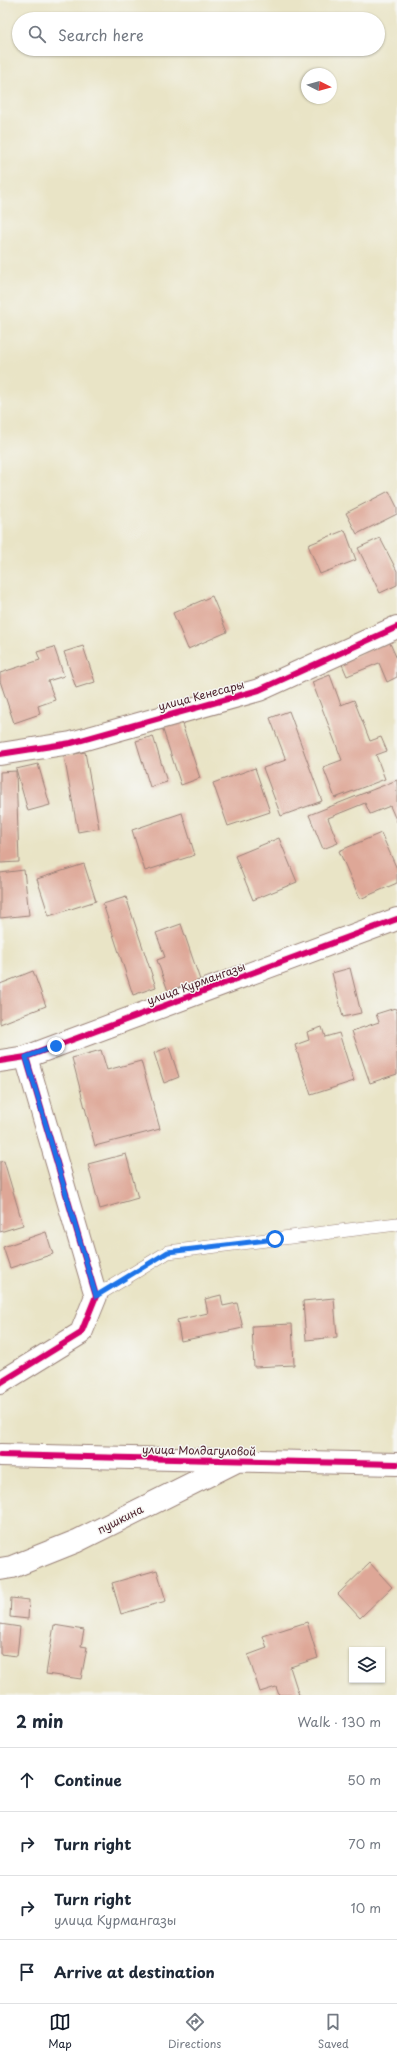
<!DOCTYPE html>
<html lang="en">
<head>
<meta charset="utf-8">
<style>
  body { margin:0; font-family:"Playpen Sans",sans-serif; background:#f2f2f3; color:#1f2937 }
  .controls { position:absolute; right:12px; bottom:12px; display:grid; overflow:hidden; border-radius:0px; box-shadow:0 1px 3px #0004 }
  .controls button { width:36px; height:36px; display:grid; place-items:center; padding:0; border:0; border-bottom:1px solid #e0e1e3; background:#fff; color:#1f2937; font:20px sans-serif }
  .compass { position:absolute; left:301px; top:68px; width:36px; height:36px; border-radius:50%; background:#fff; box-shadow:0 1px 3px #0004; rotate:96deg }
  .stop { position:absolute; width:12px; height:12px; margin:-9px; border:3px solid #1a73e8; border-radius:50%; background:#fff }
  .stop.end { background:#1a73e8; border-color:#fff; box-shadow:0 1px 4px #0008 }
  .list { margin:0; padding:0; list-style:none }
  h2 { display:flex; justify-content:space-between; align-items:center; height:52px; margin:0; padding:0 16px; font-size:17px }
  h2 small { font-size:13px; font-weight:400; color:#747a83 }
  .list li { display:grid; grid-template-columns:26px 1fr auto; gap:12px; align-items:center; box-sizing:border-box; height:64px; padding:0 16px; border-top:1px solid #e0e1e3 }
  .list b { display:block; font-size:15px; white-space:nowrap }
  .list p { margin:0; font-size:13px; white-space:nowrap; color:#747a83 }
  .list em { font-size:13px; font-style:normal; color:#747a83 }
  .icon { flex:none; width:22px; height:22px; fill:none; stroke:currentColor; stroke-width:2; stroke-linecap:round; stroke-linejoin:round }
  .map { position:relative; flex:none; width:397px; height:1695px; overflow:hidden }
  .search { position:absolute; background:#fff; box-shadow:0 1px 3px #0004; left:12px; right:12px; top:12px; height:44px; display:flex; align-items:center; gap:10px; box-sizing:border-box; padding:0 14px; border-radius:22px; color:#747a83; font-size:15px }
  .sheet { height:308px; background:#fff }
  nav { display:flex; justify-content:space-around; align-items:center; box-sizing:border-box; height:56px; border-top:1px solid #e0e1e3; background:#fff; font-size:11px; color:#747a83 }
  nav a { display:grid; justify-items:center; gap:2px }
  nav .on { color:#111827 }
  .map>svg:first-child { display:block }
  .building { fill:#dea797 }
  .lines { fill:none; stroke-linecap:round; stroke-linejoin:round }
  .lane-casing { stroke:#9a8278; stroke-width:14 }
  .street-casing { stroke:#9a8278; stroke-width:24 }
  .lane { stroke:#fff; stroke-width:13 }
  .street { stroke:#fff; stroke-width:22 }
  .cycleway-casing { stroke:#f6f6f2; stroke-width:8 }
  .cycleway { stroke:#d6006c; stroke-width:6 }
  .route { stroke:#1a73e8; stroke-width:5 }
  .labels { text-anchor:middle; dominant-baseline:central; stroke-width:3; stroke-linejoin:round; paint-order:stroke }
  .street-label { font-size:11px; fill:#4a1f2b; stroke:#f6f6f2 }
</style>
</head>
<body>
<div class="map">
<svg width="397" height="1695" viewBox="0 0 397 1695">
  <rect width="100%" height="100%" fill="#f6f6f2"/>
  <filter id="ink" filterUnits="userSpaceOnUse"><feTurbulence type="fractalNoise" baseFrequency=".025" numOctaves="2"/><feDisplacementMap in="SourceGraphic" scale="8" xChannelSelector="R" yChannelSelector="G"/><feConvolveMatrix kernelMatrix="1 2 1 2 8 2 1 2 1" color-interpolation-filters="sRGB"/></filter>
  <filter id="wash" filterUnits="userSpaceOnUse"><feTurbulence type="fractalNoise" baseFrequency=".012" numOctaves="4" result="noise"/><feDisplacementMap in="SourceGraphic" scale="16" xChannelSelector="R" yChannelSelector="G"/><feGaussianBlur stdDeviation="0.9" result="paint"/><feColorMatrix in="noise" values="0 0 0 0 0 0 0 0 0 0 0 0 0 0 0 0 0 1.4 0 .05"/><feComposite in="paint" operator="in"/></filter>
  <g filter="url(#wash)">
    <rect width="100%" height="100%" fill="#e9e4c6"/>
    <g id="blocks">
      <path class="building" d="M 389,491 L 397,507 L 397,514 L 357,534 L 346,513 Z
        M 345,530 L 356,560 L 320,574 L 308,545 Z
        M 380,538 L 397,571 L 397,585 L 380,593 L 358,548 Z
        M 212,596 L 227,632 L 188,649 L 173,613 Z
        M 389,641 L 397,659 L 397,677 L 387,682 L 379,663 L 347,676 L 341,662 Z
        M 83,646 L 95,682 L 76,688 L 64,652 Z
        M 54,647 L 64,676 L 48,681 L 55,700 L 38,706 L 40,714 L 14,723 L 0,681 L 0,673 L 40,660 L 37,652 Z
        M 330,675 L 341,705 L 354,700 L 370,741 L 381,737 L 387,751 L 376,755 L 385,779 L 335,798 L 323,767 L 342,760 L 312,682 Z
        M 289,711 L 322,801 L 281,816 L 263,768 L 286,760 L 270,718 Z
        M 181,721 L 200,778 L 181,785 L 162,727 Z
        M 153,736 L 167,782 L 150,787 L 136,741 Z
        M 85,752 L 99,828 L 78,832 L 64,756 Z
        M 38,764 L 50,805 L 28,811 L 16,769 Z
        M 255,768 L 270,812 L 228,826 L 213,783 Z
        M 16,771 L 19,862 L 0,863 L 0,772 Z
        M 397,780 L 397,822 L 390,806 L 370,814 L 365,803 L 328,818 L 338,843 L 323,849 L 309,815 Z
        M 182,813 L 195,855 L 145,871 L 132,830 Z
        M 381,833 L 397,869 L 397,883 L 360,899 L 339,851 Z
        M 279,838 L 297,882 L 253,900 L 235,856 Z
        M 84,864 L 96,901 L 49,916 L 37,879 Z
        M 24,870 L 29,915 L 0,918 L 0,873 Z
        M 126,897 L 156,987 L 133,995 L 103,904 Z
        M 181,924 L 200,980 L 168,991 L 157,960 L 165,957 L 156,933 Z
        M 350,968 L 361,1013 L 343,1017 L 332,973 Z
        M 33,971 L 46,1006 L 0,1024 L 0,984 Z
        M 395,1008 L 397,1013 L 397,1074 L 370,1083 L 352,1031 L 379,1022 L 376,1014 Z
        M 322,1027 L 325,1037 L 339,1033 L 354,1081 L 311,1095 L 295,1045 L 309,1040 L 307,1032 Z
        M 169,1047 L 179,1077 L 164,1083 L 154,1053 Z
        M 101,1050 L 107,1070 L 141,1061 L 160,1129 L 95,1146 L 72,1058 Z
        M 126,1154 L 138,1198 L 100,1209 L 88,1164 Z
        M 4,1161 L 23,1225 L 0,1232 L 0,1162 Z
        M 46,1232 L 53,1254 L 10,1268 L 3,1247 Z
        M 221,1295 L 223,1306 L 237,1303 L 243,1328 L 181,1341 L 177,1320 L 208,1313 L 205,1299 Z
        M 334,1298 L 337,1337 L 306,1340 L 303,1301 Z
        M 292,1324 L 294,1365 L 254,1367 L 252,1326 Z
        M 370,1563 L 392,1587 L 360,1618 L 338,1594 Z
        M 157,1570 L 166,1601 L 121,1614 L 112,1583 Z
        M 11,1598 L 29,1600 L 28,1619 L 10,1617 Z
        M 307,1622 L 318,1658 L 290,1667 L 299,1695 L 279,1695 L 276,1687 L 260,1692 L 248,1655 L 267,1648 L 263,1636 Z
        M 0,1624 L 20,1627 L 17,1656 L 0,1654 Z
        M 54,1625 L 84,1630 L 81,1646 L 87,1647 L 81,1679 L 46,1674 Z"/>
    </g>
  </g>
  <g filter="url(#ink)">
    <use href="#blocks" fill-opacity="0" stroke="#9a8278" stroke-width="1"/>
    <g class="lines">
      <defs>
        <path id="lane" d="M 96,1296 L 168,1252 L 397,1224"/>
        <path id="street" d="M 0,754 L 71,743 L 259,690 L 397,627
          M 0,1061 L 26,1057 L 397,919
          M 0,1383 L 81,1333 L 96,1296 L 26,1057
          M 0,1455 L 397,1464
          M 0,1569 L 12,1567 L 77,1541 L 235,1462"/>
      </defs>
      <use href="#lane" class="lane-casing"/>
      <use href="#street" class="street-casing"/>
      <use href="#lane" class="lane"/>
      <use href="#street" class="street"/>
      <defs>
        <path id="cycleway" d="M 0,754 L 71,743 L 259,690 L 397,627
          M 0,1061 L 26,1057 L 397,919
          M 0,1383 L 81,1333 L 96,1296 L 26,1057
          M 0,1455 L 397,1464"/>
      </defs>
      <use href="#cycleway" class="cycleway-casing"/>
      <use href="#cycleway" class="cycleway"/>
    </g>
  </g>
  <g class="lines" filter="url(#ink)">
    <path class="route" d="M 56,1046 L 26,1057 L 96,1296 L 168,1252 L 275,1239"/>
  </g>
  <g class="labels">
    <g class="street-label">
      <text transform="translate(201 695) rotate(-15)">улица Кенесары</text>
      <text transform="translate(196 983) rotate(-20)">улица Курмангазы</text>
      <text transform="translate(199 1450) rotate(1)">улица Молдагуловой</text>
      <text transform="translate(120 1519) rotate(-27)">пушкина</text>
    </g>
  </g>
</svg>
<div class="controls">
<button><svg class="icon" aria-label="layers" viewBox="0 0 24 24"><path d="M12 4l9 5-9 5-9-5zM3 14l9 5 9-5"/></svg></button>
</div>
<svg class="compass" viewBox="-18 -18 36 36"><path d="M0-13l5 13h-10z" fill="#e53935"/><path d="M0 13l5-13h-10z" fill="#747a83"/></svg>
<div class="stop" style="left:275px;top:1239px"></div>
<div class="stop end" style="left:56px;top:1046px"></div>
<div class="search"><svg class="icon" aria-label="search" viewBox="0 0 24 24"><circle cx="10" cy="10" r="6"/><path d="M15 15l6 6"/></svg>Search here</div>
</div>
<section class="sheet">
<h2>2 min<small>Walk · 130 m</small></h2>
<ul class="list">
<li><svg class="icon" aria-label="ahead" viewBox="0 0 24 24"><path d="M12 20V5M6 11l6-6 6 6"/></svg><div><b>Continue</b></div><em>50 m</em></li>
<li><svg class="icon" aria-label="right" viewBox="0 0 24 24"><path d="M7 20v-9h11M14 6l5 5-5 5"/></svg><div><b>Turn right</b></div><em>70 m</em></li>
<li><svg class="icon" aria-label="right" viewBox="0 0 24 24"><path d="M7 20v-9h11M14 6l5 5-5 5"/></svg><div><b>Turn right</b><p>улица Курмангазы</p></div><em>10 m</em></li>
<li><svg class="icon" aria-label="arrive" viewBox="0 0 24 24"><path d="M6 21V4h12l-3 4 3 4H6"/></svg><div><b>Arrive at destination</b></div></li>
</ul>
</section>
<nav>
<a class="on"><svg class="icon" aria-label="map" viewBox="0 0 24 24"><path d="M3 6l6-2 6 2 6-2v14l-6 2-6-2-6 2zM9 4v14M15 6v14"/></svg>Map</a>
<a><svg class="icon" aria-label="directions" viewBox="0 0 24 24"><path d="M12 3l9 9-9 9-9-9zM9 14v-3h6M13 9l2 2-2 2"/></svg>Directions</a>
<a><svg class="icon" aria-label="saved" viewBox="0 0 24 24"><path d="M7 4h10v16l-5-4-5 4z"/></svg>Saved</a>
</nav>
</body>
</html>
